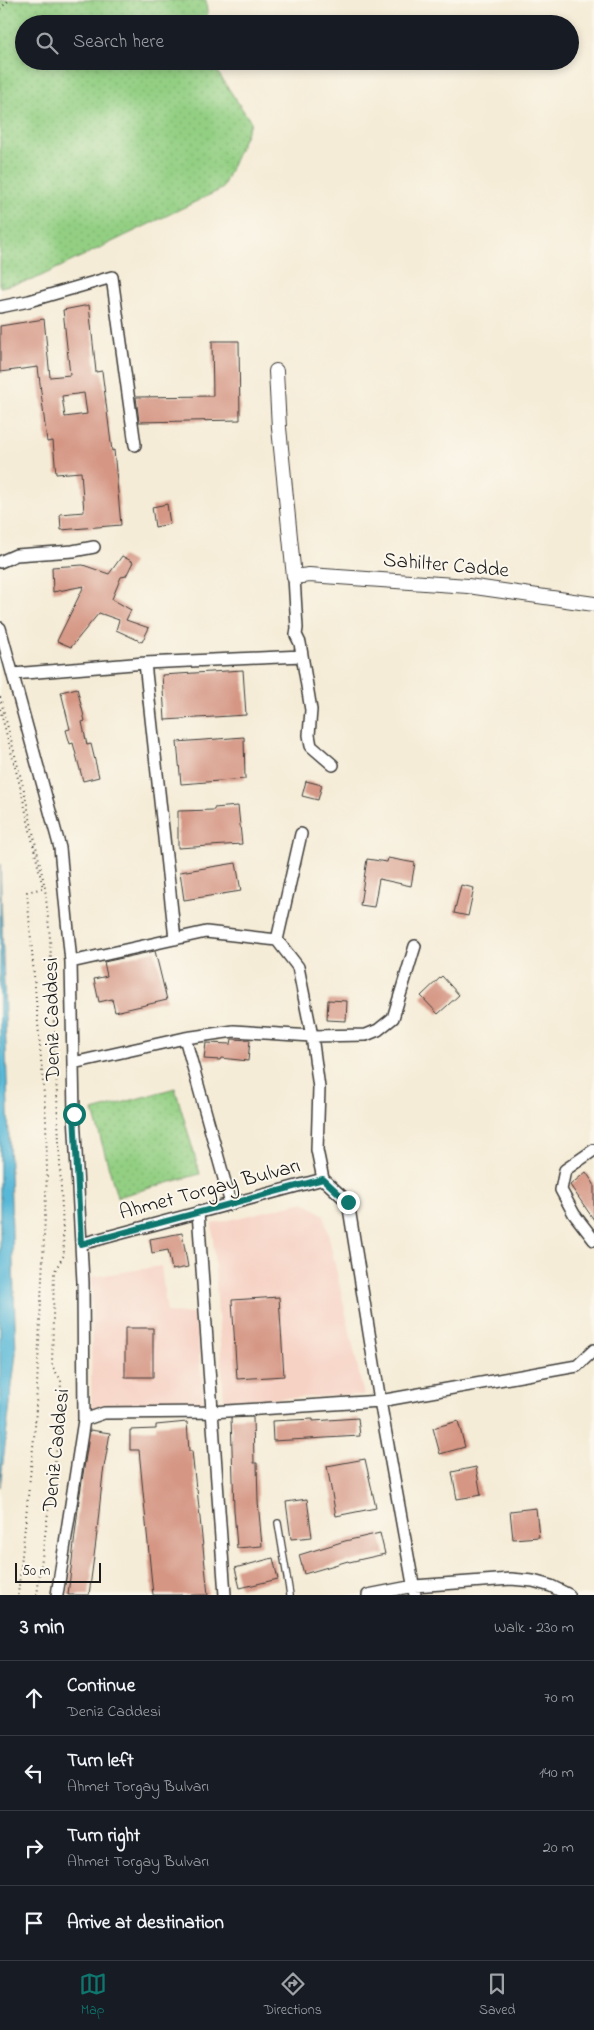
<!DOCTYPE html>
<html lang="en">
<head>
<meta charset="utf-8">
<style>
  body { margin:0; font-family:"Indie Flower",sans-serif; background:#20242c; color:#f1f3f6 }
  .scale { position:absolute; left:15px; bottom:12px; width:86px; box-sizing:border-box; padding-left:5px; border:2px solid #1c1c1c; border-top:0; font-size:14px; line-height:18px; white-space:nowrap; color:#1c1c1c; -webkit-text-stroke:4px #fbf7ec; paint-order:stroke }
  .stop { position:absolute; width:15px; height:15px; margin:-11px; border:4px solid #0f766e; border-radius:50%; background:#fff }
  .stop.end { background:#0f766e; border-color:#fff; box-shadow:0 1px 5px #0008 }
  .list { margin:0; padding:0; list-style:none }
  h2 { display:flex; justify-content:space-between; align-items:center; height:65px; margin:0; padding:0 20px; font-size:21px }
  h2 small { font-size:16px; font-weight:400; color:#9ea1a6 }
  .list li { display:grid; grid-template-columns:32px 1fr auto; gap:15px; align-items:center; box-sizing:border-box; height:75px; padding:0 20px; border-top:1px solid #363941 }
  .list b { display:block; font-size:19px; white-space:nowrap }
  .list p { margin:0; font-size:16px; white-space:nowrap; color:#9ea1a6 }
  .list em { font-size:16px; font-style:normal; color:#9ea1a6 }
  .icon { flex:none; width:28px; height:28px; fill:none; stroke:currentColor; stroke-width:2; stroke-linecap:round; stroke-linejoin:round }
  .map { position:relative; flex:none; width:594px; height:1595px; overflow:hidden }
  .search { position:absolute; background:#171b24; box-shadow:0 2px 8px #0003; left:15px; right:15px; top:15px; height:55px; display:flex; align-items:center; gap:12px; box-sizing:border-box; padding:0 18px; border-radius:28px; color:#9ea1a6; font-size:19px }
  .sheet { height:365px; background:#171b24 }
  nav { display:flex; justify-content:space-around; align-items:center; box-sizing:border-box; height:70px; border-top:1px solid #363941; background:#171b24; font-size:14px; color:#9ea1a6 }
  nav a { display:grid; justify-items:center; gap:2px }
  nav .on { color:#0f766e }
  .map>svg:first-child { display:block }
  .built { fill:#f6d2c4 }
  .grass { fill:url(#grass-dots); stroke:#587650 }
  .water { fill:#58b8d7; stroke:#3a6a7a }
  .building { fill:#d59684; fill-rule:evenodd }
  .lines { fill:none; stroke-linecap:round; stroke-linejoin:round }
  .service-casing { stroke:#3d3b38; stroke-width:8 }
  .minor-casing { stroke:#3d3b38; stroke-width:14 }
  .tertiary-casing { stroke:#3d3b38; stroke-width:16 }
  .path { stroke:#3d3b38; stroke-width:2; stroke-dasharray:1 4; stroke-linecap:butt }
  .service { stroke:#fff; stroke-width:5.5 }
  .minor { stroke:#fff; stroke-width:11 }
  .tertiary { stroke:#fff; stroke-width:14 }
  .route { stroke:#0f766e; stroke-width:6 }
  .labels { text-anchor:middle; dominant-baseline:central; stroke-width:4; stroke-linejoin:round; paint-order:stroke }
  .street-label { font-size:21px; fill:#1c1c1c; stroke:#fbf7ec }
</style>
</head>
<body>
<div class="map">
<svg width="594" height="1595" viewBox="0 0 594 1595">
  <defs>
    <pattern id="grass-dots" width="8" height="8" patternUnits="userSpaceOnUse" patternTransform="scale(1.25)"><rect width="8" height="8" fill="#93cf83"/><path d="M2 2h.1M6 6h.1" fill="none" stroke="#7eb171" stroke-width="1.8" stroke-linecap="round"/></pattern>
  </defs>
  <rect width="100%" height="100%" fill="#fbf7ec"/>
  <filter id="ink" filterUnits="userSpaceOnUse"><feTurbulence type="fractalNoise" baseFrequency=".02" numOctaves="2"/><feDisplacementMap in="SourceGraphic" scale="10" xChannelSelector="R" yChannelSelector="G"/><feConvolveMatrix kernelMatrix="1 2 1 2 8 2 1 2 1" color-interpolation-filters="sRGB"/></filter>
  <filter id="wash" filterUnits="userSpaceOnUse"><feTurbulence type="fractalNoise" baseFrequency=".0096" numOctaves="4" result="noise"/><feDisplacementMap in="SourceGraphic" scale="20" xChannelSelector="R" yChannelSelector="G"/><feGaussianBlur stdDeviation="1.12" result="paint"/><feColorMatrix in="noise" values="0 0 0 0 0 0 0 0 0 0 0 0 0 0 0 0 0 1.4 0 .05"/><feComposite in="paint" operator="in"/></filter>
  <g filter="url(#wash)">
    <rect width="100%" height="100%" fill="#f5ecd7"/>
    <path class="built" d="M 304,1202 L 324,1215 L 364,1395 L 224,1400 L 212,1224 Z
      M 161,1266 L 167,1313 L 196,1314 L 203,1403 L 108,1405 L 91,1411 L 92,1277 Z"/>
    <path class="grass" d="M 0,0 L 206,0 L 208,24 L 24,24 L 24,61 L 210,61 L 251,122 L 222,189 L 33,280 L 0,287 Z
      M 175,1088 L 200,1174 L 117,1197 L 93,1111 Z"/>
    <path class="water" d="M 0,864 L 16,1353 L 0,1487 Z"/>
    <g id="blocks">
      <path class="building" d="M 89,305 L 96,372 L 102,371 L 112,451 L 114,450 L 121,525 L 61,530 L 60,514 L 84,512 L 81,472 L 56,474 L 53,441 L 47,442 L 38,367 L 0,372 L 0,326 L 44,319 L 50,377 L 70,375 L 63,310 ZM 84,393 L 87,414 L 65,417 L 62,396 Z
        M 212,341 L 239,341 L 240,420 L 139,422 L 136,397 L 213,396 Z
        M 167,504 L 170,524 L 155,527 L 152,507 Z
        M 122,556 L 133,562 L 126,576 L 121,577 L 112,599 L 131,610 L 126,620 L 149,628 L 142,642 L 116,630 L 119,620 L 99,613 L 71,647 L 57,641 L 84,586 L 53,592 L 52,567 L 83,565 L 109,574 Z
        M 243,670 L 246,715 L 165,720 L 162,675 Z
        M 77,688 L 85,721 L 82,722 L 87,745 L 91,744 L 99,777 L 83,781 L 73,743 L 70,744 L 66,730 L 70,729 L 61,692 Z
        M 244,737 L 245,779 L 181,784 L 177,742 Z
        M 306,781 L 322,785 L 318,800 L 302,796 Z
        M 238,806 L 242,844 L 178,848 L 178,811 L 214,810 L 214,808 Z
        M 388,858 L 415,863 L 411,886 L 379,879 L 374,907 L 360,905 L 367,859 L 387,862 Z
        M 236,863 L 241,891 L 184,900 L 180,872 Z
        M 461,885 L 474,888 L 468,916 L 454,913 Z
        M 155,951 L 167,1000 L 115,1012 L 112,999 L 99,1002 L 94,979 L 107,976 L 104,962 Z
        M 442,976 L 459,995 L 438,1014 L 421,996 Z
        M 328,1000 L 347,1001 L 346,1021 L 327,1020 Z
        M 232,1039 L 250,1040 L 248,1061 L 221,1058 L 220,1060 L 204,1059 L 206,1043 L 231,1044 Z
        M 586,1172 L 594,1184 L 594,1220 L 570,1185 Z
        M 182,1233 L 188,1267 L 172,1270 L 168,1250 L 152,1253 L 150,1239 Z
        M 279,1297 L 284,1376 L 237,1379 L 232,1300 Z
        M 125,1328 L 153,1328 L 153,1377 L 125,1377 Z
        M 253,1417 L 254,1463 L 257,1463 L 258,1501 L 262,1546 L 237,1548 L 234,1510 L 231,1418 Z
        M 358,1418 L 360,1436 L 273,1441 L 272,1421 L 313,1419 L 313,1421 Z
        M 458,1421 L 465,1447 L 440,1454 L 433,1428 Z
        M 187,1422 L 189,1451 L 192,1451 L 196,1489 L 197,1489 L 208,1595 L 153,1595 L 139,1450 L 130,1450 L 130,1430 L 156,1429 L 156,1425 Z
        M 90,1430 L 110,1433 L 103,1473 L 96,1541 L 89,1595 L 68,1595 L 79,1500 Z
        M 365,1459 L 376,1508 L 336,1516 L 327,1466 Z
        M 476,1467 L 481,1495 L 457,1499 L 452,1472 Z
        M 307,1499 L 312,1537 L 291,1539 L 286,1502 Z
        M 536,1508 L 539,1537 L 513,1539 L 510,1511 Z
        M 380,1533 L 385,1554 L 349,1562 L 348,1561 L 304,1574 L 299,1555 L 345,1541 Z
        M 273,1558 L 278,1579 L 240,1588 L 235,1568 Z"/>
    </g>
  </g>
  <g filter="url(#ink)">
    <use href="#blocks" fill-opacity="0" stroke="#3d3b38" stroke-width="1"/>
    <g class="lines">
      <defs>
        <path id="service" d="M 278,1523 L 290,1595"/>
        <path id="minor" d="M 0,307 L 29,301 L 112,277 L 135,445
          M 0,562 L 16,555 L 73,551 L 94,547
          M 294,577 L 297,628 L 296,635 L 300,643 L 311,710 L 309,735 L 311,746 L 333,765
          M 0,628 L 60,848 L 71,962 L 74,1114 L 83,1282 L 84,1420 L 57,1595
          M 145,663 L 175,939
          M 13,674 L 145,663 L 302,656
          M 277,940 L 298,967 L 312,1036 L 319,1088 L 317,1150 L 323,1179
          M 71,962 L 206,932 L 277,940 L 301,834
          M 185,1038 L 231,1204
          M 73,1063 L 185,1038 L 234,1031 L 312,1036 L 366,1035 L 378,1030 L 393,1018 L 415,946
          M 594,1150 L 565,1170 L 561,1190 L 574,1214 L 594,1240
          M 198,1212 L 225,1595
          M 81,1244 L 323,1179 L 348,1202 L 380,1401 L 577,1366 L 594,1350
          M 84,1420 L 104,1413 L 212,1412 L 380,1401 L 415,1595
          M 368,1595 L 414,1586 L 511,1579 L 533,1581 L 551,1586 L 569,1595"/>
        <path id="tertiary" d="M 276,371 L 279,428 L 294,577 L 309,575 L 468,586 L 594,604"/>
      </defs>
      <use href="#service" class="service-casing"/>
      <use href="#minor" class="minor-casing"/>
      <use href="#tertiary" class="tertiary-casing"/>
      <path class="path" d="M 0,9 L 9,0
        M 0,697 L 24,790 L 45,888 L 50,938 L 64,1255 L 54,1272 L 52,1366 L 61,1380 L 60,1423 L 37,1595
        M 0,709 L 21,790 L 43,888 L 27,892 L 46,1119 L 47,1173 L 35,1428 L 18,1595"/>
      <use href="#service" class="service"/>
      <use href="#minor" class="minor"/>
      <use href="#tertiary" class="tertiary"/>
    </g>
  </g>
  <g class="lines" filter="url(#ink)">
    <path class="route" d="M 74,1114 L 81,1244 L 323,1179 L 348,1202"/>
  </g>
  <g class="labels">
    <g class="street-label">
      <text transform="translate(446 566) rotate(5)">Sahilter Cadde</text>
      <text transform="translate(53 1019) rotate(-91)">Deniz Caddesi</text>
      <text transform="translate(210 1190) rotate(-15)">Ahmet Torgay Bulvarı</text>
      <text transform="translate(57 1450) rotate(-84)">Deniz Caddesi</text>
    </g>
  </g>
</svg>
<div class="scale">50 m</div>
<div class="stop" style="left:74px;top:1114px"></div>
<div class="stop end" style="left:348px;top:1202px"></div>
<div class="search"><svg class="icon" aria-label="search" viewBox="0 0 24 24"><circle cx="10" cy="10" r="6"/><path d="M15 15l6 6"/></svg>Search here</div>
</div>
<section class="sheet">
<h2>3 min<small>Walk · 230 m</small></h2>
<ul class="list">
<li><svg class="icon" aria-label="ahead" viewBox="0 0 24 24"><path d="M12 20V5M6 11l6-6 6 6"/></svg><div><b>Continue</b><p>Deniz Caddesi</p></div><em>70 m</em></li>
<li><svg class="icon" aria-label="left" viewBox="0 0 24 24"><path d="M17 20v-9H6M10 6l-5 5 5 5"/></svg><div><b>Turn left</b><p>Ahmet Torgay Bulvarı</p></div><em>140 m</em></li>
<li><svg class="icon" aria-label="right" viewBox="0 0 24 24"><path d="M7 20v-9h11M14 6l5 5-5 5"/></svg><div><b>Turn right</b><p>Ahmet Torgay Bulvarı</p></div><em>20 m</em></li>
<li><svg class="icon" aria-label="arrive" viewBox="0 0 24 24"><path d="M6 21V4h12l-3 4 3 4H6"/></svg><div><b>Arrive at destination</b></div></li>
</ul>
</section>
<nav>
<a class="on"><svg class="icon" aria-label="map" viewBox="0 0 24 24"><path d="M3 6l6-2 6 2 6-2v14l-6 2-6-2-6 2zM9 4v14M15 6v14"/></svg>Map</a>
<a><svg class="icon" aria-label="directions" viewBox="0 0 24 24"><path d="M12 3l9 9-9 9-9-9zM9 14v-3h6M13 9l2 2-2 2"/></svg>Directions</a>
<a><svg class="icon" aria-label="saved" viewBox="0 0 24 24"><path d="M7 4h10v16l-5-4-5 4z"/></svg>Saved</a>
</nav>
</body>
</html>
